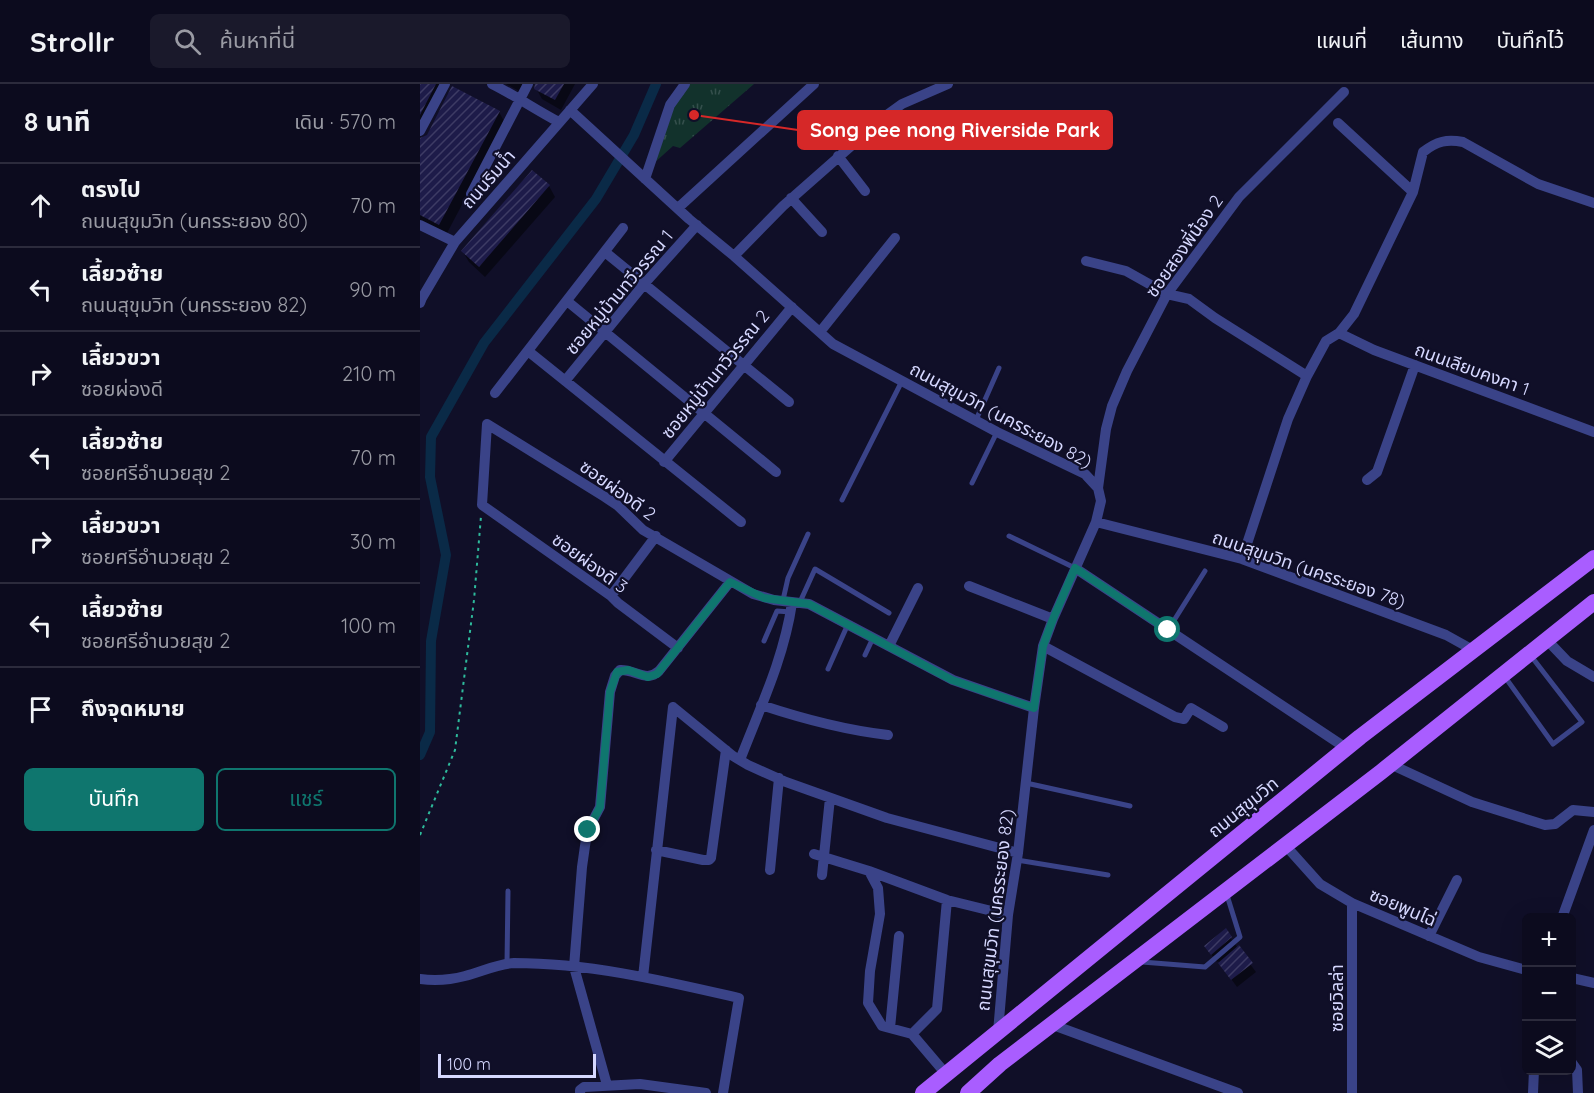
<!DOCTYPE html>
<html lang="th">
<head>
<meta charset="utf-8">
<style>
  body { margin:0; font-family:Quicksand,"Noto Sans Thai",sans-serif; background:#1a192b; color:#f1f3f6 }
  .controls { position:absolute; right:18px; bottom:18px; display:grid; overflow:hidden; border-radius:9px; box-shadow:0 6px 24px #0002 }
  .controls button { width:54px; height:54px; display:grid; place-items:center; padding:0; border:0; border-bottom:2px solid #2c2b3c; background:#0c0b1e; color:#f1f3f6; font:30px sans-serif }
  .scale { position:absolute; left:18px; bottom:15px; width:158px; box-sizing:border-box; padding-left:6px; border:3px solid #d6d8ff; border-top:0; font-size:16px; line-height:21px; white-space:nowrap; color:#d6d8ff; -webkit-text-stroke:4px #100f28; paint-order:stroke }
  .stop { position:absolute; width:18px; height:18px; margin:-14px; border:4px solid #0f766e; border-radius:50%; background:#fff }
  .stop.end { background:#0f766e; border-color:#fff; box-shadow:0 2px 6px #0008 }
  .list { margin:0; padding:0; list-style:none }
  h2 { display:flex; justify-content:space-between; align-items:center; height:78px; margin:0; padding:0 24px; font-size:26px }
  h2 small { font-size:20px; font-weight:400; color:#9a9ba4 }
  .list li { display:grid; grid-template-columns:39px 1fr auto; gap:18px; align-items:center; box-sizing:border-box; height:84px; padding:0 24px; border-top:2px solid #2c2b3c }
  .list b { display:block; font-size:22px; white-space:nowrap }
  .list p { margin:0; font-size:20px; white-space:nowrap; color:#9a9ba4 }
  .list em { font-size:20px; font-style:normal; color:#9a9ba4 }
  .actions { display:flex; gap:12px; padding:18px 24px }
  .actions a { flex:1; padding:14px 0; border:2px solid #0f766e; border-radius:9px; text-align:center; font-size:21px; color:#0f766e }
  .actions .main { background:#0f766e; color:#fff }
  .icon { flex:none; width:33px; height:33px; fill:none; stroke:currentColor; stroke-width:2; stroke-linecap:round; stroke-linejoin:round }
  .map { position:relative; flex:none; width:1174px; height:1009px; overflow:hidden }
  header { display:flex; align-items:center; gap:36px; box-sizing:border-box; height:84px; padding:0 30px; background:#0c0b1e; border-bottom:2px solid #2c2b3c }
  header strong { font-size:28px }
  nav { display:flex; gap:33px; margin-inline-start:auto; font-size:21px }
  .search { width:420px; height:54px; background:#1a192b; display:flex; align-items:center; gap:15px; box-sizing:border-box; padding:0 21px; border-radius:9px; color:#9a9ba4; font-size:22px }
  main { display:flex }
  aside { flex:1; background:#0c0b1e }
  .map>svg:first-child { display:block }
  .grass { fill:url(#grass-tufts) }
  .shadow { fill:#0007 }
  .lines { fill:none; stroke-linecap:round; stroke-linejoin:round }
  .canal { stroke:#0a2a47; stroke-width:10 }
  .building { fill:url(#building-hatch) }
  .path { stroke:#2ebb9c; stroke-width:2; stroke-dasharray:3 4.5; stroke-linecap:butt }
  .lane { stroke:#3a4388; stroke-width:5 }
  .street { stroke:#3a4388; stroke-width:10 }
  .primary { stroke:#a95dff; stroke-width:16 }
  .route { stroke:#0f766e; stroke-width:8 }
  .labels { text-anchor:middle; dominant-baseline:central; stroke-width:4.5; stroke-linejoin:round; paint-order:stroke }
  .street-label { font-size:18px; fill:#d6d8ff; stroke:#100f28 }
  .leader { fill:none; stroke:#d62828; stroke-width:2 }
  .callout-dot { fill:#d62828; stroke:#100f28; stroke-width:2 }
  .callout { fill:#d62828; stroke:#d62828; stroke-width:2 }
  .callout-label { font-size:20px; text-anchor:middle; font-weight:bold; fill:#fff }
</style>
</head>
<body>
<header>
<strong>Strollr</strong>
<div class="search"><svg class="icon" aria-label="search" viewBox="0 0 24 24"><circle cx="10" cy="10" r="6"/><path d="M15 15l6 6"/></svg>ค้นหาที่นี่</div>
<nav><a>แผนที่</a><a>เส้นทาง</a><a>บันทึกไว้</a></nav>
</header>
<main>
<aside>
<h2>8 นาที<small>เดิน · 570 m</small></h2>
<ul class="list">
<li><svg class="icon" aria-label="ahead" viewBox="0 0 24 24"><path d="M12 20V5M6 11l6-6 6 6"/></svg><div><b>ตรงไป</b><p>ถนนสุขุมวิท (นครระยอง 80)</p></div><em>70 m</em></li>
<li><svg class="icon" aria-label="left" viewBox="0 0 24 24"><path d="M17 20v-9H6M10 6l-5 5 5 5"/></svg><div><b>เลี้ยวซ้าย</b><p>ถนนสุขุมวิท (นครระยอง 82)</p></div><em>90 m</em></li>
<li><svg class="icon" aria-label="right" viewBox="0 0 24 24"><path d="M7 20v-9h11M14 6l5 5-5 5"/></svg><div><b>เลี้ยวขวา</b><p>ซอยผ่องดี</p></div><em>210 m</em></li>
<li><svg class="icon" aria-label="left" viewBox="0 0 24 24"><path d="M17 20v-9H6M10 6l-5 5 5 5"/></svg><div><b>เลี้ยวซ้าย</b><p>ซอยศรีอำนวยสุข 2</p></div><em>70 m</em></li>
<li><svg class="icon" aria-label="right" viewBox="0 0 24 24"><path d="M7 20v-9h11M14 6l5 5-5 5"/></svg><div><b>เลี้ยวขวา</b><p>ซอยศรีอำนวยสุข 2</p></div><em>30 m</em></li>
<li><svg class="icon" aria-label="left" viewBox="0 0 24 24"><path d="M17 20v-9H6M10 6l-5 5 5 5"/></svg><div><b>เลี้ยวซ้าย</b><p>ซอยศรีอำนวยสุข 2</p></div><em>100 m</em></li>
<li><svg class="icon" aria-label="arrive" viewBox="0 0 24 24"><path d="M6 21V4h12l-3 4 3 4H6"/></svg><div><b>ถึงจุดหมาย</b></div></li>
</ul>
<div class="actions"><a class="main">บันทึก</a><a>แชร์</a></div>
</aside>
<div class="map">
<svg width="1174" height="1009" viewBox="0 0 1174 1009">
  <defs>
    <pattern id="grass-tufts" width="24" height="20" patternUnits="userSpaceOnUse" patternTransform="scale(1.5)"><rect width="24" height="20" fill="#12322c"/><path d="M3 7l-1-3M5 7V3M7 7l1-3M15 17l-1-3M17 17v-4M19 17l1-3" fill="none" stroke="#344f4c"/></pattern>
    <pattern id="building-hatch" width="6" height="6" patternUnits="userSpaceOnUse" patternTransform="scale(1.5)"><rect width="6" height="6" fill="#1d1b49"/><path d="M-1 1l2-2M0 6l6-6M5 7l2-2" fill="none" stroke="#3d3b64"/></pattern>
  </defs>
  <rect width="100%" height="100%" fill="#100f28"/>
  <path class="grass" d="M 268,0 L 334,0 L 260,64 L 253,62 L 233,80 L 253,21 Z"/>
  <path class="shadow" d="M 0,0 L 19,0 L 24,8 L 0,53 Z
    M 86,0 L 103,0 L 99,7 Z
    M 116,0 L 155,0 L 141,26 L 122,15 L 116,4 Z
    M 79,28 L 85,39 L 26,151 L 0,139 L 0,55 Z
    M 129,102 L 135,113 L 65,193 L 49,178 L 43,168 Z
    M 805,847 L 836,888 L 817,903 L 798,877 L 797,878 L 791,870 Z"/>
  <g class="lines">
    <path class="canal" d="M 0,671 L 10,648 L 11,557 L 26,471 L 10,393 L 11,353 L 64,259 L 176,115 L 214,51 L 236,0"/>
  </g>
  <path class="building" d="M 0,0 L 16,0 L 0,31 Z
    M 115,0 L 144,0 L 135,16 L 114,5 Z
    M 32,2 L 80,27 L 19,141 L 0,131 L 0,54 L 7,51 Z
    M 112,86 L 130,101 L 59,183 L 41,167 Z
    M 806,844 L 812,853 L 791,871 L 784,862 Z
    M 819,861 L 833,879 L 811,896 L 798,879 Z"/>
  <g class="lines">
    <path class="path" d="M 0,751 L 35,666 L 54,516 L 61,432"/>
    <path class="lane" d="M 556,336 L 579,284
      M 552,399 L 577,348
      M 422,416 L 482,297
      M 589,452 L 655,484
      M 363,516 L 368,494 L 388,450
      M 380,518 L 395,485 L 469,529
      M 748,546 L 785,487
      M 344,557 L 357,527 L 371,528
      M 445,571 L 453,554
      M 408,585 L 428,540
      M 1085,593 L 1133,660 L 1162,638 L 1111,572
      M 606,699 L 710,722
      M 597,776 L 688,791
      M 722,878 L 785,883 L 820,853 L 806,808
      M 87,879 L 88,807"/>
    <path class="street" d="M 72,0 C 96,12 116,26 139,38
      M 150,26 L 269,135 L 314,172 L 413,260 L 577,348 L 665,390 L 678,404 L 681,417 L 676,438 L 633,535 L 623,562 L 614,624 L 598,769 L 588,831 L 578,948
      M 464,33 L 472,46
      M 918,39 L 993,108
      M 0,47 L 25,0
      M 418,72 L 445,107
      M 225,95 L 250,21 L 265,0
      M 51,110 L 108,0
      M 371,114 L 402,148
      M 258,124 L 394,0
      M 0,141 L 35,158
      M 185,168 L 369,318
      M 314,172 L 363,122 L 464,33 L 482,20 L 528,0
      M 666,177 L 706,187 L 747,210 L 769,215 L 795,234 L 887,292
      M 147,217 L 356,388
      M 0,219 L 2,214 L 35,158 L 173,0
      M 400,248 L 475,154
      M 919,249 L 954,266 L 1174,348
      M 108,267 L 321,438
      M 145,297 L 225,199 L 277,141
      M 75,309 L 203,144
      M 244,378 L 372,223
      M 947,396 L 957,388 L 995,281
      M 678,404 L 686,345 L 692,322 L 707,287 L 747,210 L 819,113 L 924,8
      M 676,438 L 822,475 L 1026,551 L 1053,566
      M 822,475 L 868,335 L 887,292 L 906,257 L 919,249 L 934,230 L 993,108 L 1003,68 C 1017,57 1027,55 1043,58 L 1118,100 L 1174,119
      M 655,484 L 926,664
      M 549,502 L 633,535
      M 191,512 L 236,452
      M 1126,555 L 1147,577 L 1174,593
      M 469,562 L 498,504
      M 623,562 L 755,633 L 764,635 L 771,624 L 803,643
      M 258,564 L 198,519 L 191,512 L 62,421 L 67,340 L 185,413 L 197,421 L 223,446 L 333,510 L 354,516 L 389,520 L 533,596 L 614,624
      M 341,621 C 383,635 424,646 468,651
      M 253,623 L 313,672 L 328,681 L 366,698 L 467,734 L 598,769
      M 320,676 C 340,624 364,574 372,519
      M 970,680 L 1052,718 L 1125,741 L 1135,740 L 1153,726 L 1174,728
      M 865,761 L 900,800 L 932,819 L 1059,873 L 1106,886
      M 236,766 L 283,776 L 289,776 L 291,774 L 306,666
      M 394,770 L 449,787 L 458,804 L 460,830 L 450,887 L 448,919 L 462,942 L 492,950 L 526,990
      M 350,786 L 359,694
      M 449,787 L 527,816 L 588,831
      M 402,791 L 410,714
      M 932,819 L 932,1009
      M 1142,834 L 1174,746
      M 1009,852 L 1037,796
      M 223,893 L 253,623
      M 1152,894 L 1174,899
      M 0,895 C 15,897 30,896 45,892 C 61,888 77,880 94,879 C 170,879 245,897 319,914 L 303,1009
      M 633,941 L 818,1009
      M 470,944 L 479,852
      M 492,950 L 517,925 L 527,816
      M 1152,979 L 1157,986 L 1158,1009
      M 187,1001 L 154,883 L 162,783 L 166,755 L 170,742 L 180,723 L 190,608 L 195,592 L 200,586 C 215,585 226,599 239,587 L 310,498
      M 160,1009 L 160,1006 L 164,1003 L 220,1000 L 286,1009
      M 1113,1009 L 1114,986"/>
    <path class="primary" d="M 503,1009 L 940,653 L 1174,474
      M 548,1009 L 580,980 L 961,688 L 1174,518"/>
  </g>
  <g class="lines">
    <path class="route" d="M 168,746 L 180,723 L 190,608 L 197,588 L 208,586 L 228,593 L 237,590 L 310,498 L 344,514 L 389,520 L 532,596 L 614,624 L 623,562 L 633,535 L 655,484 L 748,546"/>
  </g>
  <g class="labels">
    <g class="street-label">
      <text transform="translate(68 95) rotate(-49)">ถนนริมน้ำ</text>
      <text transform="translate(764 162) rotate(-55)">ซอยสองพี่น้อง 2</text>
      <text transform="translate(199 208) rotate(-50)">ซอยหมู่บ้านทวีวรรณ 1</text>
      <text transform="translate(1052 285) rotate(20)">ถนนเลียบคงคา 1</text>
      <text transform="translate(295 290) rotate(-51)">ซอยหมู่บ้านทวีวรรณ 2</text>
      <text transform="translate(581 331) rotate(28)">ถนนสุขุมวิท (นครระยอง 82)</text>
      <text transform="translate(198 406) rotate(36)">ซอยผ่องดี 2</text>
      <text transform="translate(170 479) rotate(36)">ซอยผ่องดี 3</text>
      <text transform="translate(889 485) rotate(19)">ถนนสุขุมวิท (นครระยอง 78)</text>
      <text transform="translate(823 723) rotate(-39)">ถนนสุขุมวิท</text>
      <text transform="translate(983 823) rotate(23)">ซอยพูนไฉ่</text>
      <text transform="translate(575 826) rotate(-83)">ถนนสุขุมวิท (นครระยอง 82)</text>
      <text transform="translate(916 914) rotate(-90)">ซอยวิลล่า</text>
    </g>
  </g>
  <path class="leader" d="M274 31L378 46"/>
  <circle class="callout-dot" cx="274" cy="31" r="6"/>
  <rect class="callout" x="378" y="27" width="314" height="38" rx="6"/>
  <g class="callout-label">
    <text x="535" y="53">Song pee nong Riverside Park</text>
  </g>
</svg>
<div class="controls">
<button>+</button>
<button>−</button>
<button><svg class="icon" aria-label="layers" viewBox="0 0 24 24"><path d="M12 4l9 5-9 5-9-5zM3 14l9 5 9-5"/></svg></button>
</div>
<div class="scale">100 m</div>
<div class="stop" style="left:748px;top:546px"></div>
<div class="stop end" style="left:168px;top:746px"></div>
</div>
</main>
</body>
</html>
